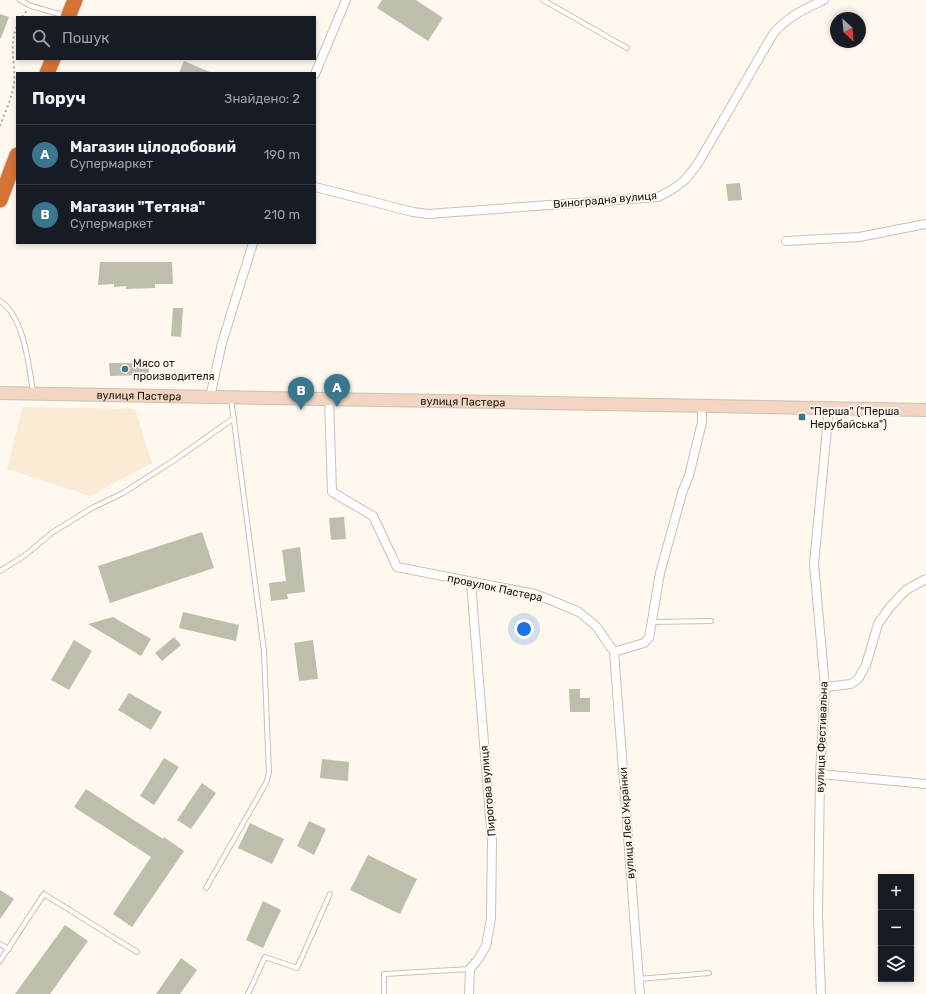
<!DOCTYPE html>
<html lang="uk">
<head>
<meta charset="utf-8">
<style>
  body { margin:0; font-family:Rubik,sans-serif; background:#20242c; color:#f1f3f6 }
  .controls { position:absolute; right:12px; bottom:12px; display:grid; overflow:hidden; border-radius:0px; box-shadow:0 2px 6px #0003 }
  .controls button { width:36px; height:36px; display:grid; place-items:center; padding:0; border:0; border-bottom:1px solid #363941; background:#171b24; color:#f1f3f6; font:20px sans-serif }
  .compass { position:absolute; left:830px; top:12px; width:36px; height:36px; border-radius:50%; background:#171b24; box-shadow:0 2px 6px #0003; rotate:154deg }
  .you { position:absolute; left:524px; top:629px; width:14px; height:14px; margin:-10px; border:3px solid #fff; border-radius:50%; background:#1a73e8; box-shadow:0 0 0 6px #1a73e833 }
  .badge { display:grid; place-items:center; width:26px; height:26px; border-radius:50%; background:#3a768d; color:#fff; font-size:13px; font-weight:700 }
  .pin { position:absolute; translate:-50% -33px; filter:drop-shadow(0 1px 2px #0008) }
  .pin::after { content:''; position:absolute; top:21px; width:14px; height:12px; background:inherit; clip-path:polygon(0 0,100% 0,50% 100%) }
  .list { margin:0; padding:0; list-style:none }
  h2 { display:flex; justify-content:space-between; align-items:center; height:52px; margin:0; padding:0 16px; font-size:17px }
  h2 small { font-size:13px; font-weight:400; color:#9ea1a6 }
  .list li { display:grid; grid-template-columns:26px 1fr auto; gap:12px; align-items:center; box-sizing:border-box; height:60px; padding:0 16px; border-top:1px solid #363941 }
  .list b { display:block; font-size:15px; white-space:nowrap }
  .list p { margin:0; font-size:13px; white-space:nowrap; color:#9ea1a6 }
  .list em { font-size:13px; font-style:normal; color:#9ea1a6 }
  .icon { flex:none; width:22px; height:22px; fill:none; stroke:currentColor; stroke-width:2; stroke-linecap:round; stroke-linejoin:round }
  .map { position:relative; flex:none; width:926px; height:994px; overflow:hidden }
  .search { position:absolute; background:#171b24; box-shadow:0 2px 6px #0003; left:16px; top:16px; width:300px; height:44px; display:flex; align-items:center; gap:10px; box-sizing:border-box; padding:0 14px; border-radius:0px; color:#9ea1a6; font-size:15px }
  .panel { position:absolute; background:#171b24; box-shadow:0 2px 6px #0003; left:16px; top:72px; width:300px; height:172px; border-radius:0px }
  .map>svg:first-child { display:block }
  .built { fill:#faebd4 }
  .building { fill:#bebead }
  .lines { fill:none; stroke-linecap:round; stroke-linejoin:round }
  .lane-casing { stroke:#ccc1b2; stroke-width:6 }
  .street-casing { stroke:#ccc1b2; stroke-width:10 }
  .secondary-casing { stroke:#ccc1b2; stroke-width:14 }
  .highway-casing { stroke:#dad9d9; stroke-width:17 }
  .path { stroke:#afa9a1; stroke-width:2; stroke-dasharray:2 3; stroke-linecap:butt }
  .lane { stroke:#fff; stroke-width:4 }
  .street { stroke:#fff; stroke-width:8 }
  .secondary { stroke:#f2d5c3; stroke-width:12 }
  .highway { stroke:#d57237; stroke-width:15 }
  .poi-dot { fill:#3a768d; stroke:#fef8ee; stroke-width:1.5 }
  .labels { text-anchor:middle; dominant-baseline:central; stroke-width:3.5; stroke-linejoin:round; paint-order:stroke }
  .street-label { font-size:11px; fill:#18140f; stroke:#fef8ee }
  .poi-label { font-size:11px; fill:#18140f; stroke:#fef8ee; text-anchor:start }
</style>
</head>
<body>
<div class="map">
<svg width="926" height="994" viewBox="0 0 926 994">
  <rect width="100%" height="100%" fill="#fef8ee"/>
  <path class="built" d="M 23,407 L 135,409 L 152,463 L 90,496 L 7,469 Z"/>
  <path class="building" d="M 382,0 L 416,0 L 443,18 L 428,41 L 377,8 Z
    M 0,14 L 9,17 L 1,38 L 0,38 Z
    M 184,61 L 212,73 L 179,73 Z
    M 740,183 L 742,200 L 728,201 L 726,184 Z
    M 100,262 L 172,262 L 173,284 L 155,284 L 155,288 L 126,289 L 126,286 L 114,287 L 114,284 L 98,285 Z
    M 173,308 L 183,308 L 181,337 L 171,336 Z
    M 109,363 L 149,363 L 149,375 L 110,376 Z
    M 179,372 L 190,373 L 189,380 L 178,380 Z
    M 344,517 L 346,539 L 331,540 L 329,518 Z
    M 202,532 L 214,568 L 110,603 L 98,566 Z
    M 300,547 L 305,592 L 287,594 L 288,599 L 271,601 L 269,583 L 286,581 L 282,550 Z
    M 183,612 L 239,625 L 236,641 L 179,628 Z
    M 113,617 L 151,639 L 141,656 L 88,624 Z
    M 174,637 L 181,645 L 162,661 L 155,653 Z
    M 74,640 L 92,651 L 69,690 L 51,680 Z
    M 313,640 L 318,679 L 299,681 L 294,643 Z
    M 569,689 L 580,689 L 580,698 L 590,698 L 590,712 L 570,712 Z
    M 129,693 L 162,712 L 151,730 L 118,710 Z
    M 164,758 L 179,767 L 154,805 L 140,796 Z
    M 322,759 L 349,762 L 348,781 L 320,778 Z
    M 202,783 L 216,793 L 191,829 L 177,820 Z
    M 86,789 L 163,839 L 164,837 L 184,851 L 132,927 L 113,914 L 151,857 L 74,807 Z
    M 309,821 L 326,829 L 314,855 L 297,846 Z
    M 250,823 L 284,839 L 272,864 L 238,848 Z
    M 368,855 L 417,879 L 400,914 L 350,890 Z
    M 0,890 L 14,899 L 0,919 Z
    M 263,901 L 281,910 L 263,948 L 246,940 Z
    M 65,925 L 88,941 L 50,994 L 15,994 Z
    M 181,958 L 197,970 L 180,994 L 156,994 Z"/>
  <g class="lines">
    <defs>
      <path id="lane" d="M 20,0 L 31,6 L 66,16
        M 543,0 L 627,48
        M 0,301 C 24,316 29,366 33,392
        M 0,571 L 24,556 L 53,532 L 92,508 L 123,493 L 176,459 L 234,418
        M 652,622 L 711,621
        M 206,888 L 266,783 L 269,773 L 264,651 L 231,398
        M 0,944 L 9,949
        M 0,961 L 44,894 L 137,952
        M 639,979 L 709,973
        M 248,994 L 265,957 L 297,968 L 330,894
        M 384,994 L 384,974 L 470,969"/>
      <path id="street" d="M 315,74 L 346,0
        M 315,187 L 413,212 L 428,214 L 658,197 C 682,185 686,181 700,160 L 773,34 C 788,16 803,10 824,0
        M 786,241 L 859,237 L 926,224
        M 210,397 L 222,343 L 253,243
        M 329,399 L 332,492 L 373,516 L 397,567 L 535,594 L 560,604 L 579,612 L 596,626 L 614,652 L 644,643 L 649,638 L 660,573 L 683,490 L 689,476 L 702,422 L 702,406
        M 614,652 L 640,994
        M 825,687 L 851,684 L 858,679 L 866,665 L 878,624 L 890,607 L 906,590 L 926,579
        M 820,774 L 926,784
        M 469,994 L 470,969 L 479,958 L 486,946 L 491,918 L 492,841 L 471,583
        M 821,994 L 818,916 L 820,774 L 825,687 L 814,564 L 829,408"/>
      <g id="secondary">
        <path id="s1" d="M 0,393 L 926,410"/>
      </g>
      <path id="highway" d="M 68,17 L 75,0
        M 47,73 L 53,59
        M 0,200 L 17,155"/>
    </defs>
    <use href="#lane" class="lane-casing"/>
    <use href="#street" class="street-casing"/>
    <use href="#secondary" class="secondary-casing"/>
    <use href="#highway" class="highway-casing"/>
    <path class="path" d="M 22,17 L 27,10
      M 0,126 C 5,112 12,98 14,84 C 16,63 8,48 17,26"/>
    <use href="#lane" class="lane"/>
    <use href="#street" class="street"/>
    <use href="#secondary" class="secondary"/>
    <use href="#highway" class="highway"/>
  </g>
  <g class="poi-dot">
    <circle cx="125" cy="369" r="4"/>
    <rect x="798" y="413" width="8" height="8" rx="2"/>
  </g>
  <g class="labels">
    <g class="street-label">
      <text transform="translate(605 200) rotate(-5)">Виноградна вулиця</text>
      <text stroke="none"><textPath href="#s1" startOffset="139">вулиця Пастера</textPath></text>
      <text stroke="none"><textPath href="#s1" startOffset="463">вулиця Пастера</textPath></text>
      <text transform="translate(495 588) rotate(12)">провулок Пастера</text>
      <text transform="translate(822 737) rotate(-88)">вулиця Фестивальна</text>
      <text transform="translate(488 791) rotate(-95)">Пирогова вулиця</text>
      <text transform="translate(627 823) rotate(-94)">вулиця Лесі Українки</text>
    </g>
    <g class="poi-label">
      <text x="133" y="363">Мясо от<tspan x="133" dy="13">производителя</tspan></text>
      <text x="810" y="411">"Перша" ("Перша<tspan x="810" dy="13">Нерубайська")</tspan></text>
    </g>
  </g>
</svg>
<div class="controls">
<button>+</button>
<button>−</button>
<button><svg class="icon" aria-label="layers" viewBox="0 0 24 24"><path d="M12 4l9 5-9 5-9-5zM3 14l9 5 9-5"/></svg></button>
</div>
<svg class="compass" viewBox="-18 -18 36 36"><path d="M0-13l5 13h-10z" fill="#e53935"/><path d="M0 13l5-13h-10z" fill="#9ea1a6"/></svg>
<div class="you"></div>
<div class="pin badge" style="left:337px;top:407px">A</div>
<div class="pin badge" style="left:301px;top:410px">B</div>
<div class="search"><svg class="icon" aria-label="search" viewBox="0 0 24 24"><circle cx="10" cy="10" r="6"/><path d="M15 15l6 6"/></svg>Пошук</div>
<section class="panel">
<h2>Поруч<small>Знайдено: 2</small></h2>
<ul class="list">
<li><span class="badge">A</span><div><b>Магазин цілодобовий</b><p>Супермаркет</p></div><em>190 m</em></li>
<li><span class="badge">B</span><div><b>Магазин &quot;Тетяна&quot;</b><p>Супермаркет</p></div><em>210 m</em></li>
</ul>
</section>
</div>
</body>
</html>
